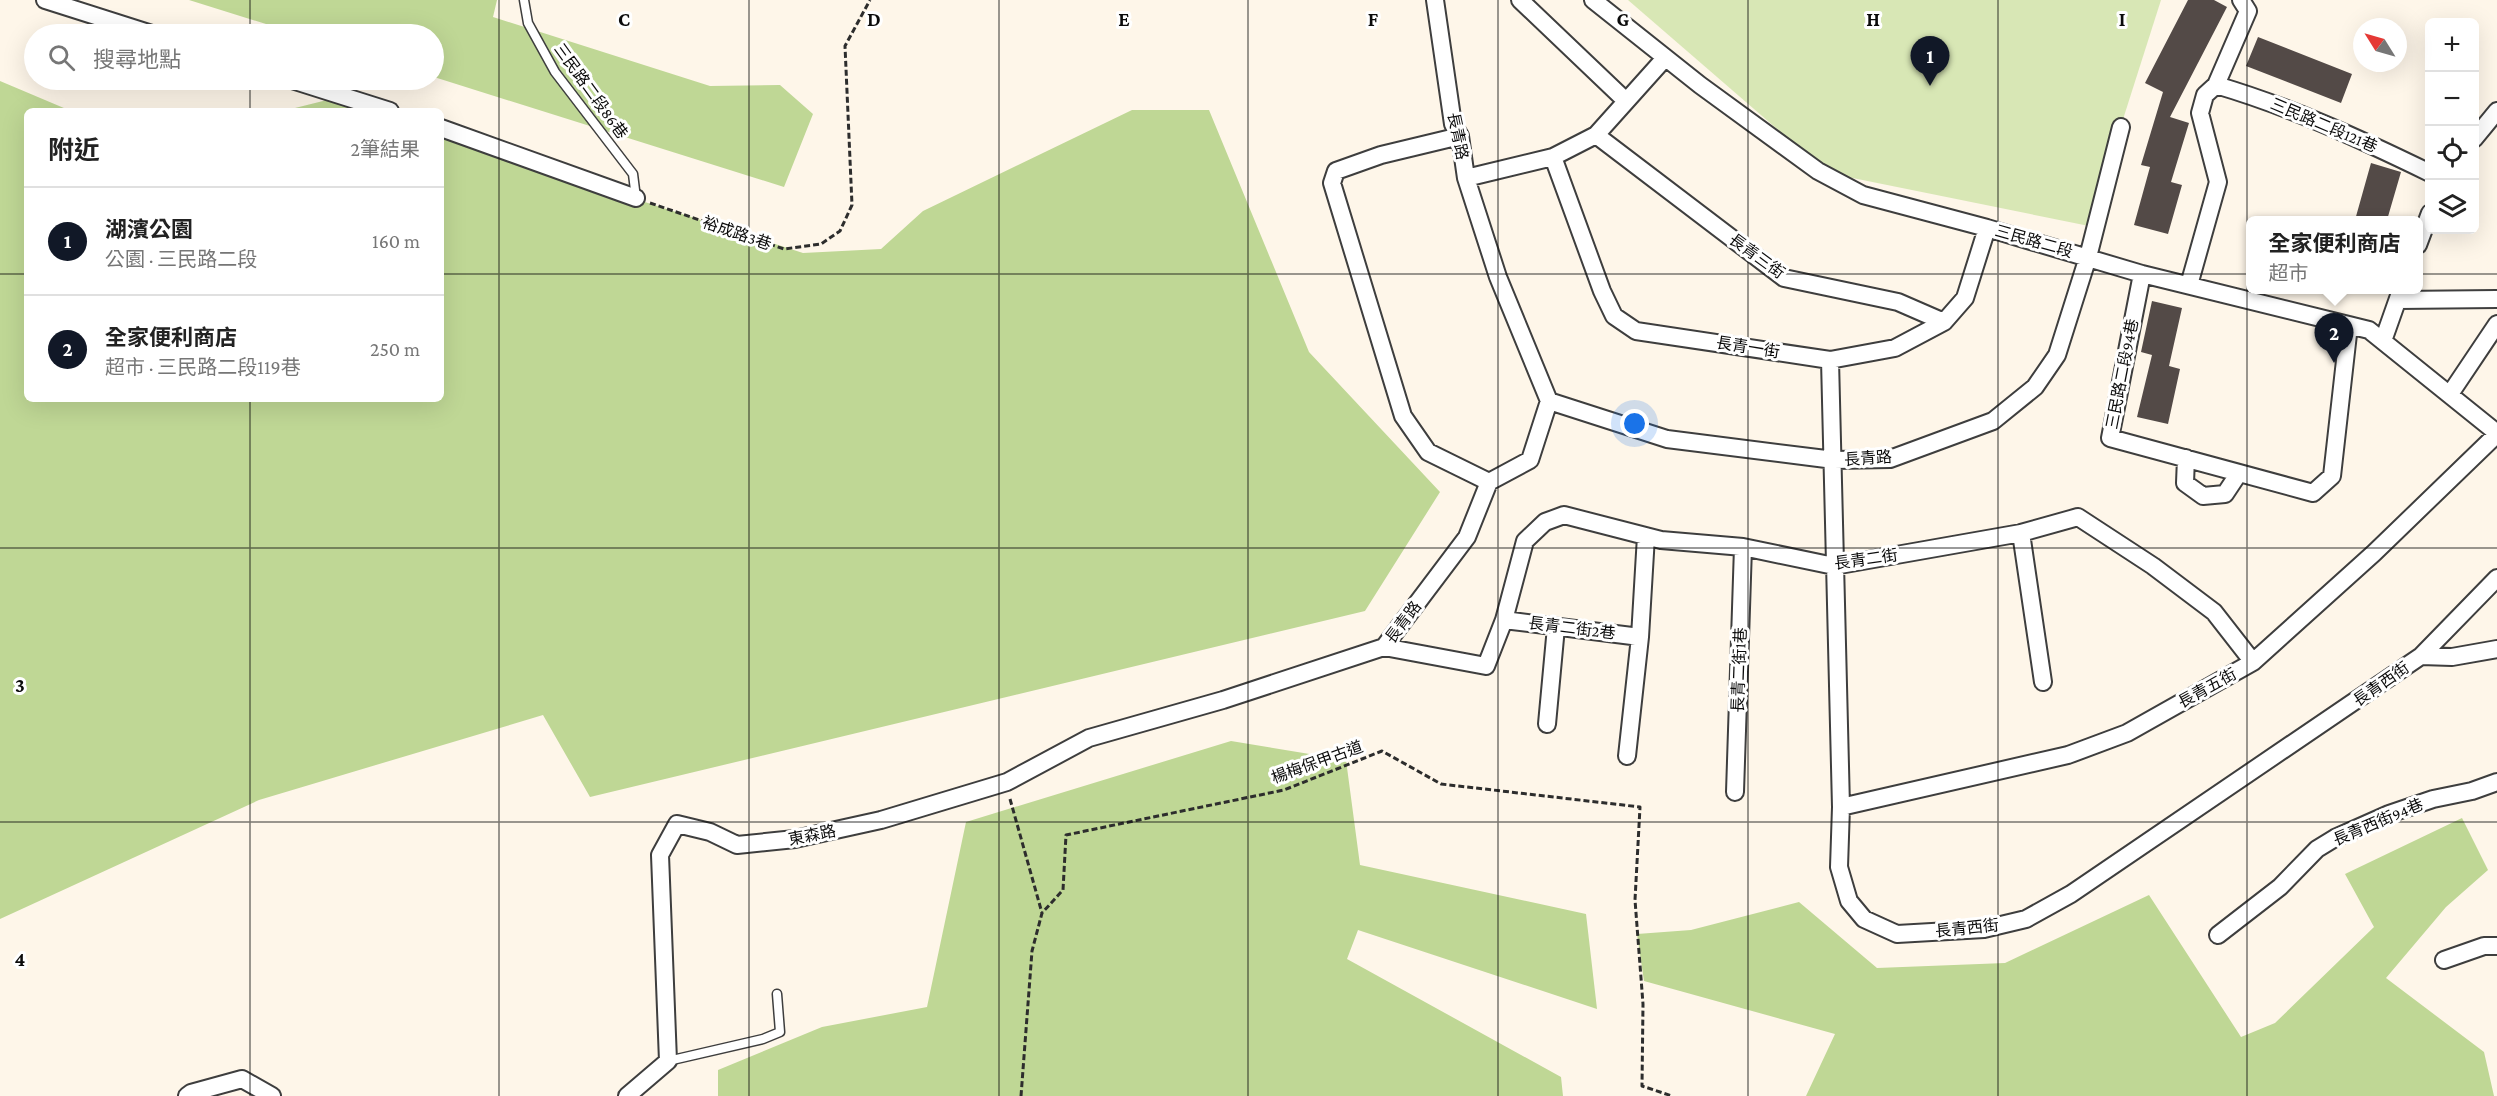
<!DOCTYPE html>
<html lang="zh-TW">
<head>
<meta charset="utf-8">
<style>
  body { margin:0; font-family:"Crimson Pro","Noto Sans TC",serif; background:#f2f2f2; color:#222 }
  .controls { position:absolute; right:18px; top:18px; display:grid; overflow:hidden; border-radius:9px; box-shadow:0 6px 24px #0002 }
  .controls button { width:54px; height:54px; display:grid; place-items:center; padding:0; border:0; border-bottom:2px solid #e0e0e0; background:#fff; color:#222; font:30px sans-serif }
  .compass { position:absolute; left:2353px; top:18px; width:54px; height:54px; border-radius:50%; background:#fff; box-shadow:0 6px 24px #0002; rotate:307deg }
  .you { position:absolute; left:1635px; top:424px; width:21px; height:21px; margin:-15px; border:4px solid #fff; border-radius:50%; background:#1a73e8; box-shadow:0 0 0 9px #1a73e833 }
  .badge { display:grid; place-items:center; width:39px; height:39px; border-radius:50%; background:#111827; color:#fff; font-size:20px; font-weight:700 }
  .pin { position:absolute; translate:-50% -50px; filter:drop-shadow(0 2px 3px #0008) }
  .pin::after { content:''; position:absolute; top:32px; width:21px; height:18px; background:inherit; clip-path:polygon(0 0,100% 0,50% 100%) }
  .popup { position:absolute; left:2246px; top:216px; width:177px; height:78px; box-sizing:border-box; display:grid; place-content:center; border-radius:9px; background:#fff; filter:drop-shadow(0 2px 4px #0005); font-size:20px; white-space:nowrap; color:#767676 }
  .popup b { font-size:22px; color:#222 }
  .popup::after { content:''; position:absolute; left:50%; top:100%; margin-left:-12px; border:12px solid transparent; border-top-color:#fff }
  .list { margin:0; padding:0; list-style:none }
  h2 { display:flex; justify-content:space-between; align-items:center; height:78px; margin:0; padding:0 24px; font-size:26px }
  h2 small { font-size:20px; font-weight:400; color:#767676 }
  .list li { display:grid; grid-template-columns:39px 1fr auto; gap:18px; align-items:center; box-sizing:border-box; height:108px; padding:0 24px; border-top:2px solid #e0e0e0 }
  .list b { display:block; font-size:22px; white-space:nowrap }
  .list p { margin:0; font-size:20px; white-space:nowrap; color:#767676 }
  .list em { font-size:20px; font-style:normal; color:#767676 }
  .icon { flex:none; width:33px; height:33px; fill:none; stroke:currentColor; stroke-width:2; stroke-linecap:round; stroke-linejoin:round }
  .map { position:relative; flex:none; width:2497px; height:1096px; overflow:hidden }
  .search { position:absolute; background:#fff; box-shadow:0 6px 24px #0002; left:24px; top:24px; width:420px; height:66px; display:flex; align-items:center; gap:15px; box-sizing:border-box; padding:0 21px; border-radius:33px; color:#767676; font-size:22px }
  .panel { position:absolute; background:#fff; box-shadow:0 6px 24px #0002; left:24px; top:108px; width:420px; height:294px; border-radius:9px }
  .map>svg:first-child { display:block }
  .green { fill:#d8e7b5 }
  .forest { fill:#bfd795 }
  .building { fill:#534a47 }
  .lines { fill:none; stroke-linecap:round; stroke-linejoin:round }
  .service-casing { stroke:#3e3e3e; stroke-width:11 }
  .minor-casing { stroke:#3e3e3e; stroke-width:20 }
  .path { stroke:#2d2d2d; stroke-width:3; stroke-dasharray:6 3; stroke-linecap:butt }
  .service { stroke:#fff; stroke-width:8 }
  .minor { stroke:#fff; stroke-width:16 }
  .grid { fill:none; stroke:#0b0b0b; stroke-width:1.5; stroke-opacity:0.55 }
  .labels { text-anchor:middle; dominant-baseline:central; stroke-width:6; stroke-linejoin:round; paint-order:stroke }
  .street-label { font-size:16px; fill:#0b0b0b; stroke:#fff }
  .grid-label { font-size:20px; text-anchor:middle; font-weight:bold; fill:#0b0b0b; stroke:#fff; stroke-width:6; stroke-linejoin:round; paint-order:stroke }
</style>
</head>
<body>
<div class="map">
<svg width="2497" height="1096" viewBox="0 0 2497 1096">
  <rect width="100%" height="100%" fill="#fef6e9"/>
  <path class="green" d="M 1628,0 L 2161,0 L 2089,226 L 1828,173 Z"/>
  <path class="forest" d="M 189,0 L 497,0 L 493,17 L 710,86 L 780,85 L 813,114 L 784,187 L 434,77 L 434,34 L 298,34 Z
    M 0,81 L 71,111 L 27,111 L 27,399 L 441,399 L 441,136 L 803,253 L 881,249 L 923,211 L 1132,110 L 1209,110 L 1309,352 L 1440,492 L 1365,611 L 590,797 L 543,715 L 259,800 L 0,919 Z
    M 327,100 L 362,111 L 283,111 Z
    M 1231,741 L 1346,760 L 1360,865 L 1586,914 L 1597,1009 L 1358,930 L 1347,959 L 1561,1077 L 1563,1096 L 718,1096 L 718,1070 L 822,1027 L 927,1007 L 966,822 Z
    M 2462,818 L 2488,870 L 2446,907 L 2386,978 L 2484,1052 L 2494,1096 L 1806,1096 L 1835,1034 L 1644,981 L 1637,934 L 1691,930 L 1799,902 L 1877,968 L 2005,963 L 2149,895 L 2241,1037 L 2275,1023 L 2374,927 L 2345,874 Z"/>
  <path class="building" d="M 2188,0 L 2214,0 L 2227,7 L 2170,117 L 2189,123 L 2171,182 L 2182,185 L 2168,234 L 2134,225 L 2150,167 L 2141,165 L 2163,92 L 2145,83 Z
    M 2258,37 L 2352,74 L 2341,103 L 2246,66 Z
    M 2371,163 L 2401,172 L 2387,220 L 2355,220 Z
    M 2152,301 L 2182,308 L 2169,366 L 2180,369 L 2168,424 L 2137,417 L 2152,355 L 2141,352 Z"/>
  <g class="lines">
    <defs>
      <path id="service" d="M 524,0 L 528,23 L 555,72 L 633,174 L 636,198
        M 668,1061 L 763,1039 L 780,1032 L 777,994"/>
      <path id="minor" d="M 45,0 L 152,34
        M 1520,0 L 1626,101
        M 1593,0 L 1700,85 L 1818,171 L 1863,195 L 1987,228 L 2142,274 L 2369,330 L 2497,433
        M 292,80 L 390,111
        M 2216,85 C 2291,107 2360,139 2430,173
        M 441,128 L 636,198
        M 1596,135 L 1784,278 L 1898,302 L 1944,322
        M 1460,136 L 1381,155 L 1336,171 L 1332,183 L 1403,416 L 1428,452 L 1489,482
        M 2474,139 L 2497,111
        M 1553,157 L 1602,291 L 1614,316 L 1636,331 L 1830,360 L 1895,348 L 1944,322 L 1965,298 L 1987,228
        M 1466,178 L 1553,157 L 1596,135 L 1665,58
        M 2418,245 L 2430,213
        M 2142,274 L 2110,438 L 2313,493 L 2332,476 L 2349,325
        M 2189,285 L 2218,182 L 2200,113 L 2205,95 L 2216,85 L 2248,11 L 2241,0
        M 2398,300 L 2497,299
        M 2383,341 L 2401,290
        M 1830,360 L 1841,807 L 1839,867 L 1849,901 L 1864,919 L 1897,934 L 1984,929 L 2026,919 L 2071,894 L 2421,656 L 2497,578
        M 2450,394 L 2497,324
        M 1549,401 L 1667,439 L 1834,460 L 1890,459 L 1993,421 L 2035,387 L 2057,355 L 2088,257 L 2121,127
        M 2186,458 L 2185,483 L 2203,496 L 2225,494 L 2239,473
        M 2021,533 L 2078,517 L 2153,566 L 2214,612 L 2253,662
        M 1504,620 L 1640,637 L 1646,536
        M 1384,647 L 1486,666 L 1504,620 L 1525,541 L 1545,522 L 1564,515 L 1661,540 L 1743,547 L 1834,566 L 2021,533 L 2043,682
        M 2421,656 L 2452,657 L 2497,649
        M 1547,724 L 1556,627
        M 1627,756 L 1640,637
        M 1735,792 L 1743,547
        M 1841,807 L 2068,755 L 2127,733 L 2253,662 L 2374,553 L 2497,434
        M 2218,935 L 2280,887 L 2317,849 L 2335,838 L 2389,814 L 2433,799 L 2472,791 L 2497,782
        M 2444,960 L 2484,946 L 2497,946
        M 187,1096 L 191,1093 L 242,1079 L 272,1096
        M 627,1096 L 668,1061 L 660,855 L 677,824 L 710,832 L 737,845 L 795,839 L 881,820 L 1007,782 L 1089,738 L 1223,700 L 1384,647 L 1467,537 L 1489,482 L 1530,460 L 1549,401 L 1498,277 L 1466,178 L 1460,136 L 1453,124 L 1435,0"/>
    </defs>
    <use href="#service" class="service-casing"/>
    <use href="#minor" class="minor-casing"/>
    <path class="path" d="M 650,203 L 784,249 L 821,244 L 840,231 L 852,205 L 845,46 L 870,0
      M 1010,799 L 1042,913
      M 1021,1096 L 1032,951 L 1042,913 L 1063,890 L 1066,835 L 1284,790 L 1382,751 L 1441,784 L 1640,807 L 1635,900 L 1643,1004 L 1642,1086 L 1672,1096"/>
    <use href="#service" class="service"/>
    <use href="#minor" class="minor"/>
  </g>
  <path class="grid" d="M 250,0 L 250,34M 499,0 L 499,1096M 749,0 L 749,1096M 999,0 L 999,1096M 1248,0 L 1248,1096M 1498,0 L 1498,1096M 1748,0 L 1748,1096M 1998,0 L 1998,1096M 2247,0 L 2247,1096M 250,80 L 250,111M 0,274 L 27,274M 441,274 L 2497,274M 250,399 L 250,1096M 0,548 L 2497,548M 0,822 L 2497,822"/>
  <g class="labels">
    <g class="street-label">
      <text transform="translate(591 91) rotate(54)">三民路二段86巷</text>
      <text transform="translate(2324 125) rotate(23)">三民路二段121巷</text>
      <text transform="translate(1458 136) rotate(78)">長青路</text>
      <text transform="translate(737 233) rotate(19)">裕成路3巷</text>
      <text transform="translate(2034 241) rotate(16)">三民路二段</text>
      <text transform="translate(1757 256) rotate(36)">長青三街</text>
      <text transform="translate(1748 347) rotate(9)">長青一街</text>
      <text transform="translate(2122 374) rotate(-79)">三民路二段94巷</text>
      <text transform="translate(1868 458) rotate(-4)">長青路</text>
      <text transform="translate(1866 559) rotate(-8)">長青二街</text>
      <text transform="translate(1403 622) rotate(-53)">長青路</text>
      <text transform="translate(1572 628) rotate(7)">長青二街2巷</text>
      <text transform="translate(1739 670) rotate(-88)">長青二街1巷</text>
      <text transform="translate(2381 684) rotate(-35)">長青西街</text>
      <text transform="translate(2207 688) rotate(-29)">長青五街</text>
      <text transform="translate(1317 762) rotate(-20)">楊梅保甲古道</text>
      <text transform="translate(2378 822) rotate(-23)">長青西街94巷</text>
      <text transform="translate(812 835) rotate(-11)">東森路</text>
      <text transform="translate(1967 928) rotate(-6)">長青西街</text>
    </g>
  </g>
  <g class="grid-label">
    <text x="624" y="26">C</text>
    <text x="874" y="26">D</text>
    <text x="1124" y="26">E</text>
    <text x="1373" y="26">F</text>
    <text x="1623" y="26">G</text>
    <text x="1873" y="26">H</text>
    <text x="2122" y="26">I</text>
    <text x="20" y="692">3</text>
    <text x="20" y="966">4</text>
  </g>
</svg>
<div class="controls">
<button>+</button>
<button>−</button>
<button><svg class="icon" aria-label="locate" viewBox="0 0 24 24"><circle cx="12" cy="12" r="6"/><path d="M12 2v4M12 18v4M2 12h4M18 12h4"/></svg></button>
<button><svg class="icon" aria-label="layers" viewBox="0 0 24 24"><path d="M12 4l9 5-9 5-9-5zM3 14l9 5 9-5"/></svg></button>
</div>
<svg class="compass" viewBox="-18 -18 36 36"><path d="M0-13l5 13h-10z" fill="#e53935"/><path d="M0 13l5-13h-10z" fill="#767676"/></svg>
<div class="you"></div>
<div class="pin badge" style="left:1930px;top:86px">1</div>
<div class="pin badge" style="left:2334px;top:363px">2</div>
<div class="popup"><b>全家便利商店</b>超市</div>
<div class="search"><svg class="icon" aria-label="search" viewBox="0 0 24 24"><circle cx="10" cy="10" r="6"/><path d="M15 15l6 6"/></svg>搜尋地點</div>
<section class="panel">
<h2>附近<small>2筆結果</small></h2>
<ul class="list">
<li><span class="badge">1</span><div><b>湖濱公園</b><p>公園 · 三民路二段</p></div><em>160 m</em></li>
<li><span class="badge">2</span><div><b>全家便利商店</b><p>超市 · 三民路二段119巷</p></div><em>250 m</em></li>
</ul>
</section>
</div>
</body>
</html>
